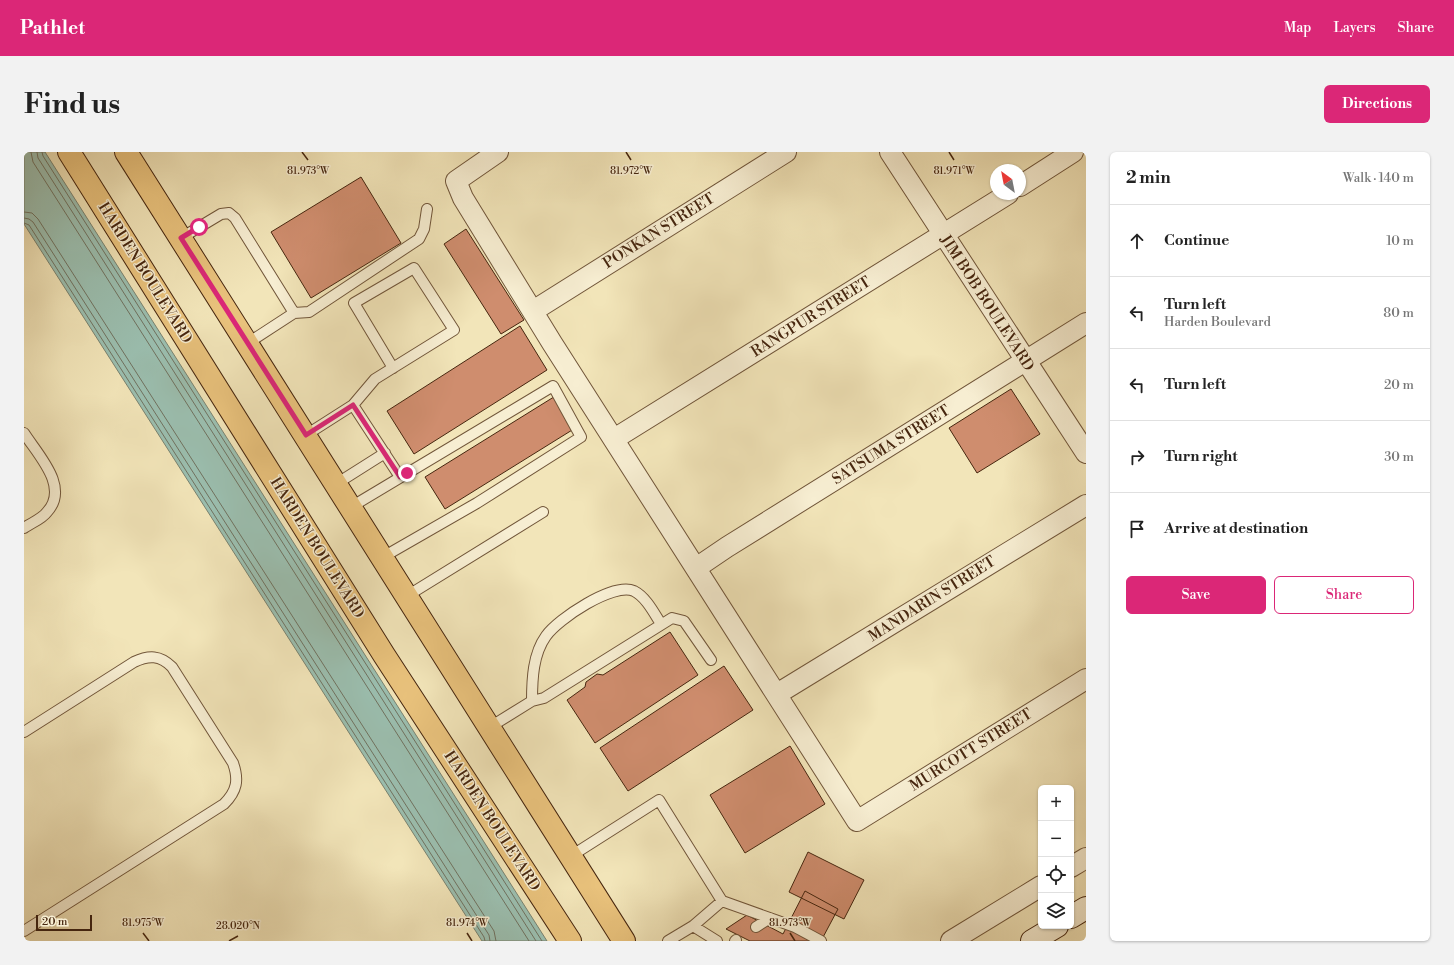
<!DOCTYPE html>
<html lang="en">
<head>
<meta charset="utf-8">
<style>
  body { margin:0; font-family:"Libre Bodoni",serif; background:#f2f2f2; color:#222 }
  .controls { position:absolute; right:12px; bottom:12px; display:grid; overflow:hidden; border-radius:6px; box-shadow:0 1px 3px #0004 }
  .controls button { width:36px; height:36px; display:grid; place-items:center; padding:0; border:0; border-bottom:1px solid #e0e0e0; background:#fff; color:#222; font:20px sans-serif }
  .compass { position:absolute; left:966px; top:12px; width:36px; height:36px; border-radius:50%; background:#fff; box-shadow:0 1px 3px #0004; rotate:328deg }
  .scale { position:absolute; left:12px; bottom:10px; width:56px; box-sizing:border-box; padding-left:4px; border:2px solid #46260f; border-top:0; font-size:11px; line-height:14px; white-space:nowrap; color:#46260f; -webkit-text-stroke:3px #f7eed2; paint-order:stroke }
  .stop { position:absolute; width:12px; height:12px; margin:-9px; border:3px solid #db2777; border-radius:50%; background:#fff }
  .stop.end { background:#db2777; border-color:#fff; box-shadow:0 1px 4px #0008 }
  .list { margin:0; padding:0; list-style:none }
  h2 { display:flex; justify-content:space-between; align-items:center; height:52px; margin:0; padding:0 16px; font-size:17px }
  h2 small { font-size:13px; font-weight:400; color:#767676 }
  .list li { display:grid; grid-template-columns:26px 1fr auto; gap:12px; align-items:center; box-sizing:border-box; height:72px; padding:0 16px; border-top:1px solid #e0e0e0 }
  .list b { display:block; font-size:15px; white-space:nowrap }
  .list p { margin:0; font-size:13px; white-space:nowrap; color:#767676 }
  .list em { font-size:13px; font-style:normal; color:#767676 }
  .actions { display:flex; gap:8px; padding:12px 16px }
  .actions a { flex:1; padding:9px 0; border:1px solid #db2777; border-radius:6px; text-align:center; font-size:14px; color:#db2777 }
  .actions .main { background:#db2777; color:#fff }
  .icon { flex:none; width:22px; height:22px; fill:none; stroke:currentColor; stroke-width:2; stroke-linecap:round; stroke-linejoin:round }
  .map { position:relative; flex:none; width:1062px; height:789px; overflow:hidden; border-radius:6px }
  header { display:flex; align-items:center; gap:24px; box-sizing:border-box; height:56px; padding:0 20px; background:#db2777; color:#fff }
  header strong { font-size:19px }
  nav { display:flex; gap:22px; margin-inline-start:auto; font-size:14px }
  .intro { display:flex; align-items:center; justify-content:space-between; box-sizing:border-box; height:96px; padding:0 24px }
  h1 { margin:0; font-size:28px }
  .button { padding:10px 18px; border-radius:6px; background:#db2777; color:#fff; font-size:14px; font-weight:700 }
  main { display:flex; gap:24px; padding:0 24px }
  aside { flex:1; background:#fff; border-radius:6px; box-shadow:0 1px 3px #0004 }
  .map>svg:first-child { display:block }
  .water { fill:#9bbfb0; stroke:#798270 }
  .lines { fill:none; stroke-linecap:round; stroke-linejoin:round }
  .shore { stroke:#707260; stroke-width:1 }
  .building { fill:#cf8d6e; stroke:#46260f }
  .lane-casing { stroke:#71563a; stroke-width:12 }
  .street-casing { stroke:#71563a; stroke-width:22 }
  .secondary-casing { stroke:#46260f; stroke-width:24 }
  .primary-casing { stroke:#46260f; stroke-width:24 }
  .lane { stroke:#f7eed2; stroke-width:10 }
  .street { stroke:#f7eed2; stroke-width:20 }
  .secondary { stroke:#f7eed2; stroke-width:22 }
  .primary { stroke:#e9c27c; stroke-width:22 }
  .route { stroke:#db2777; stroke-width:5 }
  .ticks { fill:none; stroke:#46260f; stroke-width:1.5 }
  .labels { text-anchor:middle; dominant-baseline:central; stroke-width:3; stroke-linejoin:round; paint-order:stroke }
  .street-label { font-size:15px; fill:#46260f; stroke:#f7eed2 }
  .ticks-label { font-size:10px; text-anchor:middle; fill:#46260f; stroke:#f7eed2; stroke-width:3; stroke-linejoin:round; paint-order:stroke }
</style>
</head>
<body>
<header>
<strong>Pathlet</strong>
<nav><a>Map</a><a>Layers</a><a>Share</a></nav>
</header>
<div class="intro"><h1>Find us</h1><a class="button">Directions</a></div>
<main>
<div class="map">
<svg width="1062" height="789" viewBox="0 0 1062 789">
  <rect width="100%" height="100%" fill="#f2e5b9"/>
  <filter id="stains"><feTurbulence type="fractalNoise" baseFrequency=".005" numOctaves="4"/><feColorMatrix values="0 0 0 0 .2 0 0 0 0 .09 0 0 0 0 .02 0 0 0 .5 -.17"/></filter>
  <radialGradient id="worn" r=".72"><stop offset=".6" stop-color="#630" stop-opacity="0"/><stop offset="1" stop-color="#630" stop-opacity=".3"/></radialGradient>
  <path class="water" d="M 0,0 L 21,0 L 523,789 L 458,789 L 0,72 Z"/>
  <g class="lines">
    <path class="shore" d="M 7,0 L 9,10 L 505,789
      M 13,0 L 14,6 L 512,789
      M 18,0 L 19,4 L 518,789
      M 0,60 L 8,61 L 14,67 L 470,779 L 472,789
      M 0,66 L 5,67 L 9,70 L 465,783 L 466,789
      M 0,71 L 5,73 L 460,785 L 461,789"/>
  </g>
  <path class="building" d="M 337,25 L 377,91 L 287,146 L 247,80 Z
    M 442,77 L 500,168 L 477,182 L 420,92 Z
    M 496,174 L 523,218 L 390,302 L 363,259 Z
    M 987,237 L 1016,282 L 953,321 L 925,276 Z
    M 533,243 L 553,275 L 421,357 L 401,325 Z
    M 646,480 L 674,523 L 571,591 L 543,548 L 561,535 L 562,530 L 573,522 L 579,523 Z
    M 700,514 L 729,558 L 604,639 L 576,596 Z
    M 766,594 L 801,652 L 721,701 L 686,643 Z
    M 784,700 L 840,728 L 820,767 L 765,740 Z
    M 781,739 L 814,757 L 797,789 L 726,789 L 702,777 L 723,763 L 759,782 Z"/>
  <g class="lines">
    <defs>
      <path id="lane" d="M 157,86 L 197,62 L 205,61 L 211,66 L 270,161
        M 224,191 L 270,161 L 285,160 L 395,87 L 400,77 L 403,57
        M 329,253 L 376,325
        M 0,281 C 14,303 46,335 23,360 C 18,367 7,371 0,376
        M 282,283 L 329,253 L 351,227 L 430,178 L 390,116 L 330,151 L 369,216
        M 312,332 L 361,301
        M 327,355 L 529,234 L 557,285 L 453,351 L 359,405
        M 383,444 L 519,360
        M 508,549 C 508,527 509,502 522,484 C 534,467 589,430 610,439 C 622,445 630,461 637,472
        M 466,575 L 508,549 L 520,546 L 648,466 L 660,469 L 687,508
        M 0,580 L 110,510 C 125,503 136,503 148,515 L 209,611 C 215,628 213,639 200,652 L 0,779
        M 547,704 L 635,648 L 698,749 L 669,774 L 644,789
        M 698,749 L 771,775 L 797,789
        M 669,774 L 693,789
        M 732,775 L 746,766
        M 711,789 L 712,788"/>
      <path id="street" d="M 474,0 L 432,29 L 439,46 L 528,191 L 833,669 L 1062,527
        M 866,0 L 1062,301
        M 996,34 L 1049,0
        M 509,159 L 762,0
        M 590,287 L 984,42
        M 672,416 L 703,395 L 1062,171
        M 753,542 L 1062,353
        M 1047,715 L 1062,706
        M 927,789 L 1017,734"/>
      <path id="secondary" d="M 1047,765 L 1062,756
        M 1008,789 L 1033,774"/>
      <path id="primary" d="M 45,0 L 360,503 L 546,789
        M 102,0 L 600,789"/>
    </defs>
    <use href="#lane" class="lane-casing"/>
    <use href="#street" class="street-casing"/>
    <use href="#secondary" class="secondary-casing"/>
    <use href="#primary" class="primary-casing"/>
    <use href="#lane" class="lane"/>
    <use href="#street" class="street"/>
    <use href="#secondary" class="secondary"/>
    <use href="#primary" class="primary"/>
  </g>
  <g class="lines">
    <path class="route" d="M 175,75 L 157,86 L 282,283 L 329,253 L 376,325 L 383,321"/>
  </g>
  <path class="ticks" d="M 278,0 L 284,8M 602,0 L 607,8M 925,0 L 930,8M 119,781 L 125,789M 443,781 L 448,789M 766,781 L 771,789M 205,789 L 214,784"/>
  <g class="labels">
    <g class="street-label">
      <text transform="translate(635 79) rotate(-32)">PONKAN STREET</text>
      <text transform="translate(121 121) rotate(58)">HARDEN BOULEVARD</text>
      <text transform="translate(963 151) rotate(57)">JIM BOB BOULEVARD</text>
      <text transform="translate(787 165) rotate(-32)">RANGPUR STREET</text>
      <text transform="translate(867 293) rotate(-32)">SATSUMA STREET</text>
      <text transform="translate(293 396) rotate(58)">HARDEN BOULEVARD</text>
      <text transform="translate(908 447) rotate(-32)">MANDARIN STREET</text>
      <text transform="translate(947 598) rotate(-32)">MURCOTT STREET</text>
      <text transform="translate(468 669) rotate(57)">HARDEN BOULEVARD</text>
    </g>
  </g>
  <g class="ticks-label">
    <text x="607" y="22">81.972°W</text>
    <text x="930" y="22">81.971°W</text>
    <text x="284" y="22">81.973°W</text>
    <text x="119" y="774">81.975°W</text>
    <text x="443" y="774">81.974°W</text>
    <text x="766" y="774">81.973°W</text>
    <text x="214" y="777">28.020°N</text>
  </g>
  <rect width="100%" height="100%" filter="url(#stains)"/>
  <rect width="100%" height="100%" fill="url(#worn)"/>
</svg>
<div class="controls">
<button>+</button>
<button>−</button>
<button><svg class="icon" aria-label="locate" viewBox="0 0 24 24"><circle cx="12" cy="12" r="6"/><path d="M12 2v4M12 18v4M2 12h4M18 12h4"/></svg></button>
<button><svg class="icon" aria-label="layers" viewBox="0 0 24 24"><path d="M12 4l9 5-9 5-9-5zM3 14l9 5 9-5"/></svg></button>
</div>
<svg class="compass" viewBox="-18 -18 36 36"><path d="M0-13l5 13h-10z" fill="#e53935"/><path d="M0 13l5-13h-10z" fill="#767676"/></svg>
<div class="scale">20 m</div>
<div class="stop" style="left:175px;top:75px"></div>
<div class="stop end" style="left:383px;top:321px"></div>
</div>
<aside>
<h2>2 min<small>Walk · 140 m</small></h2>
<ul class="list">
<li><svg class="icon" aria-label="ahead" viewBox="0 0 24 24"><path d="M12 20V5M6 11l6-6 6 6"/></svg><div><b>Continue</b></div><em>10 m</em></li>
<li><svg class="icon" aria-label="left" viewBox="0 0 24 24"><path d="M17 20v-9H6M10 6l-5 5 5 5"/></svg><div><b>Turn left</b><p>Harden Boulevard</p></div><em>80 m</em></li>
<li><svg class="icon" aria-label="left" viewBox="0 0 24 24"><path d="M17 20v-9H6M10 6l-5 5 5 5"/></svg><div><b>Turn left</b></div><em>20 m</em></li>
<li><svg class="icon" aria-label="right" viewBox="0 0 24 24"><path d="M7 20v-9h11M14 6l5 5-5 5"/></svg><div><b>Turn right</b></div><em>30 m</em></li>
<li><svg class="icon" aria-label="arrive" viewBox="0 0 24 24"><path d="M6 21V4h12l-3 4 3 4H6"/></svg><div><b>Arrive at destination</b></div></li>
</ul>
<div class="actions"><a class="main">Save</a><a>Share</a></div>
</aside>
</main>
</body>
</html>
